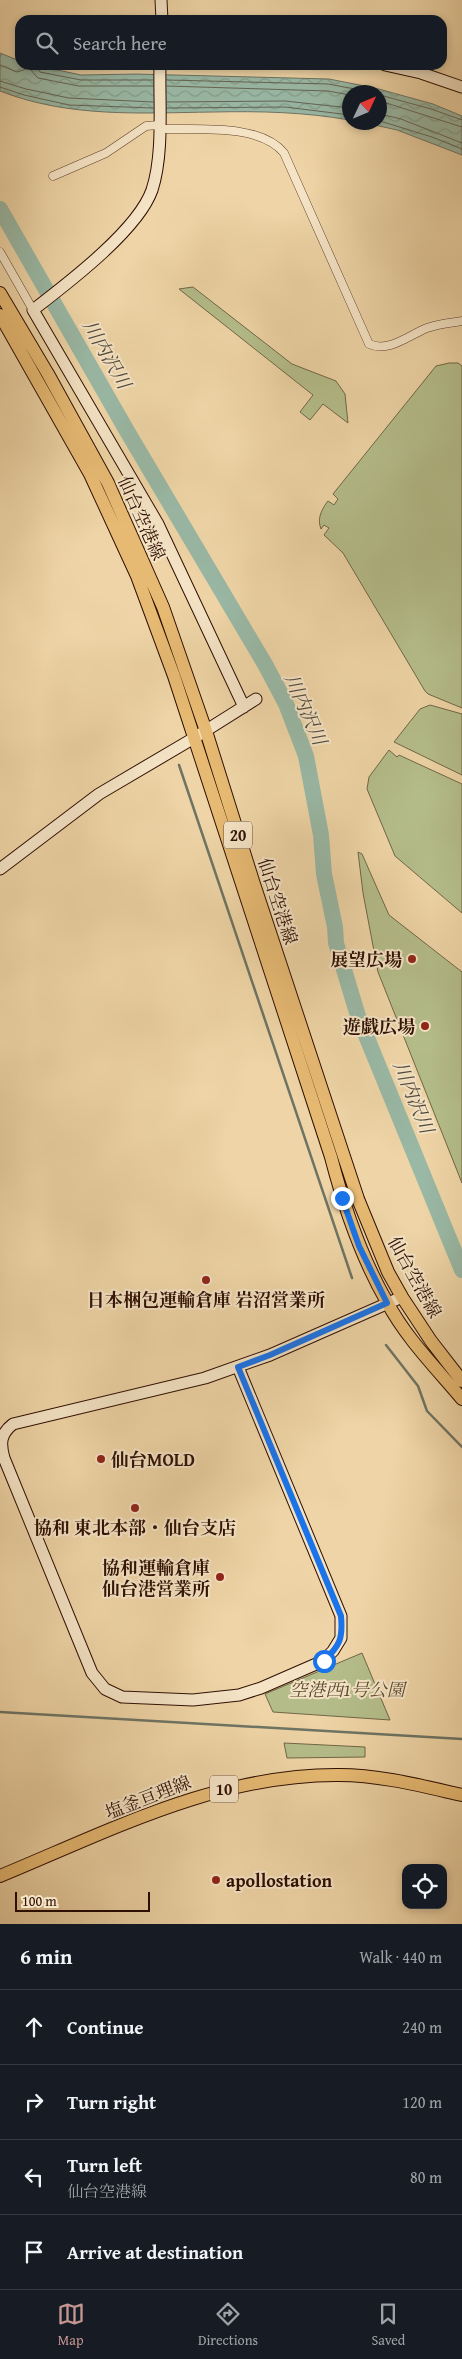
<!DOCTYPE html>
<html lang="en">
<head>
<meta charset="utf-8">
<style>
  body { margin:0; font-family:"Gentium Book Plus","Noto Serif JP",serif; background:#242831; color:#f1f3f6 }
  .controls { position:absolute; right:15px; bottom:15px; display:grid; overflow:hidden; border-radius:10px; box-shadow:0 2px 8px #0003 }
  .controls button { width:45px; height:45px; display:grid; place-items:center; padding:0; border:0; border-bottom:1px solid #363941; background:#171b24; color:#f1f3f6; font:25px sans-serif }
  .compass { position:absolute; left:342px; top:85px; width:45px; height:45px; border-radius:50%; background:#171b24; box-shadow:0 2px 8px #0003; rotate:46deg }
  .scale { position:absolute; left:15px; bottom:12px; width:135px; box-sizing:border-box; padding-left:5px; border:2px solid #2e0f02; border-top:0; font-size:14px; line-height:18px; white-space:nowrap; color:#2e0f02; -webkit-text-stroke:4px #f4e3c5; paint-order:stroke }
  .stop { position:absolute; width:15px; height:15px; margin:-11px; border:4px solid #1a73e8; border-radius:50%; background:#fff }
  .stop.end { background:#1a73e8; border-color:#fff; box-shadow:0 1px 5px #0008 }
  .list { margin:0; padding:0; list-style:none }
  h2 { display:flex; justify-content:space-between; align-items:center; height:65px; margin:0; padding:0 20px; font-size:21px }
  h2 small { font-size:16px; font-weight:400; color:#9ea1a6 }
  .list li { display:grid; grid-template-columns:32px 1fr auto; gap:15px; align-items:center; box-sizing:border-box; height:75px; padding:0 20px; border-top:1px solid #363941 }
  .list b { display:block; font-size:19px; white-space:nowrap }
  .list p { margin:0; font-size:16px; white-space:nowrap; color:#9ea1a6 }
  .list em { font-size:16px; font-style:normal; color:#9ea1a6 }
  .icon { flex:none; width:28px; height:28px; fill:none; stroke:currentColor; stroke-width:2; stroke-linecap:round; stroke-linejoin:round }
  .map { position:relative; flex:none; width:462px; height:1924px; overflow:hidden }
  .search { position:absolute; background:#171b24; box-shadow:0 2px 8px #0003; left:15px; right:15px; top:15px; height:55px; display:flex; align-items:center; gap:12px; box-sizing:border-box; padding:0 18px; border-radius:15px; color:#9ea1a6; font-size:19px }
  .sheet { height:365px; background:#171b24 }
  nav { display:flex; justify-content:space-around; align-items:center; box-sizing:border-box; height:70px; border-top:1px solid #363941; background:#171b24; font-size:14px; color:#9ea1a6 }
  nav a { display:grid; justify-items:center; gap:2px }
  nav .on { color:#c59692 }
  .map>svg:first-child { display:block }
  .green { fill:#b4bd8a; stroke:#716646 }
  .water { fill:url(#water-waves); stroke:#6e7464 }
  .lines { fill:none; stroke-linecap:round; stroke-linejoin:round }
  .shore { stroke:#646454; stroke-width:1 }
  .stream { stroke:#6e7464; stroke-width:2.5 }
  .river { stroke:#99b8a5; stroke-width:16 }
  .street-casing { stroke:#5e402b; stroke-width:9 }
  .secondary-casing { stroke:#2e0f02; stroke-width:13 }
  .primary-casing { stroke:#2e0f02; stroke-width:14 }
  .street { stroke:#f4e3c5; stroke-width:8 }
  .secondary { stroke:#f4e3c5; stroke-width:11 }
  .primary { stroke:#e7ba73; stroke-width:12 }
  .route { stroke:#1a73e8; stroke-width:6 }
  .poi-dot { fill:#8f2418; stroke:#f4e3c5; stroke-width:2 }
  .labels { text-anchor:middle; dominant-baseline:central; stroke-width:4; stroke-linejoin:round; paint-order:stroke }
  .shield { fill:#f4e3c5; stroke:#694f3c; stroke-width:1 }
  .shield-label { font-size:16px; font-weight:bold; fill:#2e0f02 }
  .street-label { font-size:18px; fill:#2e0f02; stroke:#f4e3c5 }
  .poi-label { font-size:18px; font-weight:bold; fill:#2e0f02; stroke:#f4e3c5; text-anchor:end }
  .park-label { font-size:18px; font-style:italic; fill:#5d4c32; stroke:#f4e3c5 }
  .water-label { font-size:19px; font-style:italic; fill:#534a3b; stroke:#f4e3c5 }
</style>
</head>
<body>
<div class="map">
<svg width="462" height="1924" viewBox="0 0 462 1924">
  <defs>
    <pattern id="water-waves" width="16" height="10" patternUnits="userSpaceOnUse" patternTransform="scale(1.25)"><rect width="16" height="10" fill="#99b8a5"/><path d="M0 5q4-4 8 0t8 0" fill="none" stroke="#849d8c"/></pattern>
  </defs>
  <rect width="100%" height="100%" fill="#eed4a6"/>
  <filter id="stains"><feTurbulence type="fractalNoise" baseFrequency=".004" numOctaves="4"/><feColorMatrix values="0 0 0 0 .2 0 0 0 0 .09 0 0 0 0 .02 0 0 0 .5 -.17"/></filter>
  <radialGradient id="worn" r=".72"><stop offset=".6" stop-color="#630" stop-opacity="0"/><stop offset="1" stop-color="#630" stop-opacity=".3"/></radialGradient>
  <path class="green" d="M 193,287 L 292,364 L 336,381 L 345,394 L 348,423 L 323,404 L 310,420 L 300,412 L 313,395 L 179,289 Z
    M 449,363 L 458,363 L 462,366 L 462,708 L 428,694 L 425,691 L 343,553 L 324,535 L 329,528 L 324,525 L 321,529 C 317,519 321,511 327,502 L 328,501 L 334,505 L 338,499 L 333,494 L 436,366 Z
    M 430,705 L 462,714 L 462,775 L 394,742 L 420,709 Z
    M 389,750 L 397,757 L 399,755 L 462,784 L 462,913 L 395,856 L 367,789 L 369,777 Z
    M 358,852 L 362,854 L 389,915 L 462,972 L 462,1183 L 378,972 L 363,893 Z
    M 362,1653 L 390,1720 L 273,1712 L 265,1694 Z
    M 284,1743 L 365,1747 L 365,1757 L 287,1758 Z"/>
  <path class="water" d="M 0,53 L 20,61 L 20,65 L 34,65 L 81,75 L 136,74 L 329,79 L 375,88 L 433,104 L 462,116 L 462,155 L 397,130 L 366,123 L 380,122 L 380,92 L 350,92 L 349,120 C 305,112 259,111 213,112 C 141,113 69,118 0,91 Z"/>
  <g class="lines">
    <path class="shore" d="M 0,65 L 17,72 L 29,68 L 38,78 L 79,86 L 153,86
      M 36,65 L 40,72 L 81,80 L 153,80
      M 167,80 L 328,84 L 371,92
      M 0,81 L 26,89 L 69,98 L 153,102
      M 167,86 L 328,91 L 350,95
      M 0,87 L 24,95 L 69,105 L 153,108
      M 380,95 L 431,109 L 462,120
      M 380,101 L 462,127
      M 167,102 L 285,101 L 350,108
      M 167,108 L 285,107 L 350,115
      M 380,114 L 401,119 L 462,143
      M 380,121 L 432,137 L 462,149"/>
    <path class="stream" d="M 179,765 L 352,1278
      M 386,1345 L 418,1386 L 427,1411 L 462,1447
      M 0,1712 L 462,1739"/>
    <path class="river" d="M 0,209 L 127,431 L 266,666 L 286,704 L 306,756 L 321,835 L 324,874 L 335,927 L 336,943 L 358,1016 L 462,1270"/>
    <defs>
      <path id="street" d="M 159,129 C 196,130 260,123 284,153 L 369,344 C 389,353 409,335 427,328 C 438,324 451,323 462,321
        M 53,176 L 106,153 L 146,126 L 159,125
        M 0,252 L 33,310"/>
      <path id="secondary" d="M 161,0 L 162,20
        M 160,65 C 159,104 164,153 152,190 C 138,230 68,283 33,310 L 158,524 L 244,707
        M 385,65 L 421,73 L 462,87
        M 0,869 L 99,794 L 194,738 L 256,699
        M 238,1367 L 341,1616 L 341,1638 L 333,1651 L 323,1661 L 261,1688 L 239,1695 L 193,1700 L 122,1697 L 105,1689 L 92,1673 L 4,1458 C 0,1444 0,1434 13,1424 L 205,1378 L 270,1355 L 402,1297"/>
      <path id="primary" d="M 0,293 L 48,374 L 108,483 L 163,607 L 206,731 L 253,881 L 358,1199 L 388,1272 L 402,1297 L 431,1341 L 462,1381
        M 0,315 L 90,474 L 137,576 L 174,676 L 331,1157 C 344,1207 361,1257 387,1302 C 406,1338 436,1368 462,1399
        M 0,1876 C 109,1831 218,1774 339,1775 C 380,1775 422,1786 462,1795"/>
    </defs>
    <use href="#street" class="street-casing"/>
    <use href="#secondary" class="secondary-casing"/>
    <use href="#primary" class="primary-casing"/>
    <use href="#street" class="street"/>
    <use href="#secondary" class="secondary"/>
    <use href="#primary" class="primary"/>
  </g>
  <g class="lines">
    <path class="route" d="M 324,1661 C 340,1645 343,1639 341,1616 L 238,1367 L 270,1355 L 387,1303 L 359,1246 L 342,1198"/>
  </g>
  <g class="poi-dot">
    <circle cx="412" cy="959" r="5"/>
    <circle cx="425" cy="1026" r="5"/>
    <circle cx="206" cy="1280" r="5"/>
    <circle cx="101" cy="1459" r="5"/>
    <circle cx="135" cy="1508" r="5"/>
    <circle cx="220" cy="1577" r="5"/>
    <circle cx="216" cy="1880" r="5"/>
  </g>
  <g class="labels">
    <g class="shield">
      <rect x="224" y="821.5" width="28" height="27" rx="4"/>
      <rect x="210" y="1775.5" width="28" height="27" rx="4"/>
    </g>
    <g class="shield-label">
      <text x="238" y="835">20</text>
      <text x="224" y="1789">10</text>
    </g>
    <g class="street-label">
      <text transform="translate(142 518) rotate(66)">仙台空港線</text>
      <text transform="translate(278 901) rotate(72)">仙台空港線</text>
      <text transform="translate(415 1277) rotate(61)">仙台空港線</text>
      <text transform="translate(148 1797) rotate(-21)">塩釜亘理線</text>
    </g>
    <g class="poi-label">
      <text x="402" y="959">展望広場</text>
      <text x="415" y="1026">遊戯広場</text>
      <text x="206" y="1299" text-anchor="middle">日本梱包運輸倉庫 岩沼営業所</text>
      <text x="111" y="1459" text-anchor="start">仙台MOLD</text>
      <text x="135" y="1527" text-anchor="middle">協和 東北本部・仙台支店</text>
      <text x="210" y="1567">協和運輸倉庫<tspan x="210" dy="21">仙台港営業所</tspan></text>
      <text x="226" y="1880" text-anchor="start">apollostation</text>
    </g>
    <g class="park-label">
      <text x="347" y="1689">空港西1号公園</text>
    </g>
    <g class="water-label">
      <text transform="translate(107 354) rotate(60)">川内沢川</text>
      <text transform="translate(306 709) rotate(66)">川内沢川</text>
      <text transform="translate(414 1097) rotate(68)">川内沢川</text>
    </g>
  </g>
  <rect width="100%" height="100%" filter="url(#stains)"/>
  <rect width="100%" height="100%" fill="url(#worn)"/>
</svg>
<div class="controls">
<button><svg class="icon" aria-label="locate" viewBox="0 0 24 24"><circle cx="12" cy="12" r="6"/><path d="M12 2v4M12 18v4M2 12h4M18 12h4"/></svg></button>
</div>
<svg class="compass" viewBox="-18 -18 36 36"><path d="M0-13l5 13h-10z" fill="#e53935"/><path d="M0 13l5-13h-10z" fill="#9ea1a6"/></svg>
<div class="scale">100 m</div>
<div class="stop" style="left:324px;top:1661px"></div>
<div class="stop end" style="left:342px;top:1198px"></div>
<div class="search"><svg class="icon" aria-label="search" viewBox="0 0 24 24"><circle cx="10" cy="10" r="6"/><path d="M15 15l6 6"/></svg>Search here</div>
</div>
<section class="sheet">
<h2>6 min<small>Walk · 440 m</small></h2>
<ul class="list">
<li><svg class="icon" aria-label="ahead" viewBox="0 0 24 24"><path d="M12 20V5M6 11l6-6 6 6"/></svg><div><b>Continue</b></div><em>240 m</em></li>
<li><svg class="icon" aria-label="right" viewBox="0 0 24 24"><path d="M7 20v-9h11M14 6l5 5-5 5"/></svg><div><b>Turn right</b></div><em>120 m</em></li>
<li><svg class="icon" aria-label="left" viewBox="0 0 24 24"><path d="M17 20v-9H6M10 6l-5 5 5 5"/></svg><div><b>Turn left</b><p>仙台空港線</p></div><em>80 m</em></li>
<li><svg class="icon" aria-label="arrive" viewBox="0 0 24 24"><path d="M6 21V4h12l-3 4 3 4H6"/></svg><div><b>Arrive at destination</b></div></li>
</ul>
</section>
<nav>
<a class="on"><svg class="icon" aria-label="map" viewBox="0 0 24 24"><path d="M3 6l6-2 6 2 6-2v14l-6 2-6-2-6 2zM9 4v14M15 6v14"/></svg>Map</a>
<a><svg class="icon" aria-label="directions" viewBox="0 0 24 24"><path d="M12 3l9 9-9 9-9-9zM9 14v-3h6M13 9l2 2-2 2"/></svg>Directions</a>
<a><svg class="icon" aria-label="saved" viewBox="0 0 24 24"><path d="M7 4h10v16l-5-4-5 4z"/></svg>Saved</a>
</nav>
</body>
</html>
